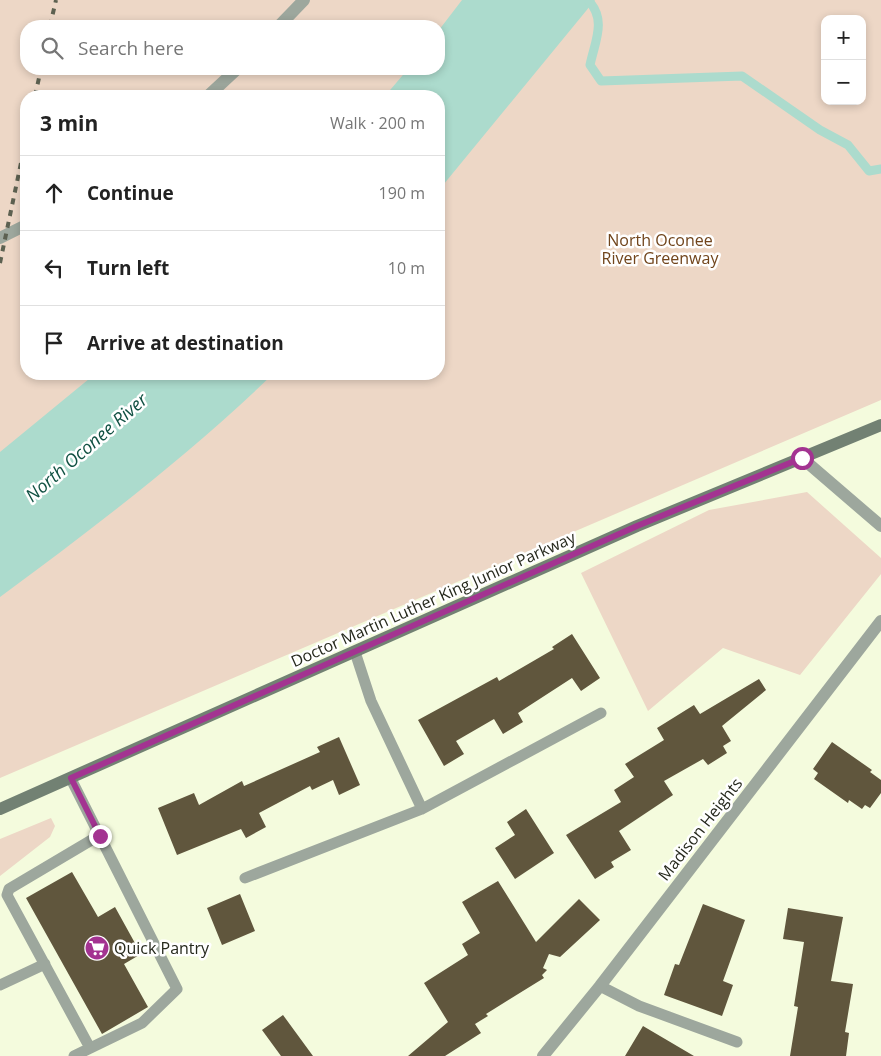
<!DOCTYPE html>
<html lang="en">
<head>
<meta charset="utf-8">
<style>
  body { margin:0; font-family:"Open Sans",sans-serif; background:#f2f2f2; color:#222 }
  .controls { position:absolute; right:15px; top:15px; display:grid; overflow:hidden; border-radius:10px; box-shadow:0 2px 8px #0003 }
  .controls button { width:45px; height:45px; display:grid; place-items:center; padding:0; border:0; border-bottom:1px solid #e0e0e0; background:#fff; color:#222; font:25px sans-serif }
  .stop { position:absolute; width:15px; height:15px; margin:-11px; border:4px solid #a33391; border-radius:50%; background:#fff }
  .stop.end { background:#a33391; border-color:#fff; box-shadow:0 1px 5px #0008 }
  .list { margin:0; padding:0; list-style:none }
  h2 { display:flex; justify-content:space-between; align-items:center; height:65px; margin:0; padding:0 20px; font-size:21px }
  h2 small { font-size:16px; font-weight:400; color:#767676 }
  .list li { display:grid; grid-template-columns:32px 1fr auto; gap:15px; align-items:center; box-sizing:border-box; height:75px; padding:0 20px; border-top:1px solid #e0e0e0 }
  .list b { display:block; font-size:19px; white-space:nowrap }
  .list em { font-size:16px; font-style:normal; color:#767676 }
  .icon { flex:none; width:28px; height:28px; fill:none; stroke:currentColor; stroke-width:2; stroke-linecap:round; stroke-linejoin:round }
  .map { position:relative; flex:none; width:881px; height:1056px; overflow:hidden }
  .search { position:absolute; background:#fff; box-shadow:0 2px 8px #0003; left:20px; top:20px; width:425px; height:55px; display:flex; align-items:center; gap:12px; box-sizing:border-box; padding:0 18px; border-radius:20px; color:#767676; font-size:19px }
  .panel { position:absolute; background:#fff; box-shadow:0 2px 8px #0003; left:20px; top:90px; width:425px; height:290px; border-radius:20px }
  .map>svg:first-child { display:block }
  .green { fill:#edd7c6; fill-rule:evenodd }
  .water { fill:#acdbcd }
  .lines { fill:none; stroke-linecap:round; stroke-linejoin:round }
  .stream { stroke:#acdbcd; stroke-width:9 }
  .building { fill:#60563d }
  .service { stroke:#9da79d; stroke-width:11 }
  .minor { stroke:#9da79d; stroke-width:12 }
  .tertiary { stroke:#9da79d; stroke-width:12 }
  .secondary { stroke:#728173; stroke-width:12 }
  .rail { stroke:#5d6151; stroke-width:4; stroke-dasharray:6 6; stroke-linecap:butt }
  .route { stroke:#a33391; stroke-width:6 }
  .labels { text-anchor:middle; dominant-baseline:central; stroke-width:5; stroke-linejoin:round; paint-order:stroke }
  .park-label { font-size:16px; fill:#71451c; stroke:#fff }
  .street-label { font-size:16px; fill:#26291d; stroke:#fff }
  .poi-label { font-size:16px; fill:#26291d; stroke:#fff; text-anchor:start }
  .water-label { font-size:18px; font-style:italic; fill:#115143; stroke:#fff }
</style>
</head>
<body>
<div class="map">
<svg width="881" height="1056" viewBox="0 0 881 1056">
  <rect width="100%" height="100%" fill="#f4fbdd"/>
  <path class="green" d="M 0,0 L 881,0 L 881,400 L 0,778 ZM 825,19 L 862,19 L 862,101 L 825,101 ZM 26,26 L 439,26 L 439,69 L 26,69 ZM 26,96 L 439,96 L 439,374 L 26,374 Z
    M 807,492 L 881,558 L 881,574 L 800,675 L 723,648 L 648,711 L 581,573 L 709,510 Z
    M 51,818 L 55,826 L 50,837 L 0,876 L 0,839 Z"/>
  <path class="water" d="M 462,0 L 595,0 L 439,190 L 439,96 L 385,96 L 408,69 L 439,69 L 439,30 Z
    M 95,374 L 273,374 C 188,456 95,527 0,597 L 0,452 Z"/>
  <g class="lines">
    <path class="stream" d="M 588,0 C 607,20 595,41 590,65 L 601,81 L 742,76 L 820,130 L 848,145 L 869,171 L 881,169"/>
  </g>
  <path class="building" d="M 572,634 L 600,678 L 581,691 L 572,678 L 518,713 L 523,722 L 503,734 L 494,719 L 456,741 L 464,754 L 444,766 L 418,720 L 497,677 L 499,681 L 554,649 L 552,647 Z
    M 759,679 L 766,690 L 722,726 L 731,741 L 723,746 L 727,753 L 708,765 L 703,759 L 664,781 L 673,795 L 619,831 L 631,850 L 611,862 L 614,867 L 595,879 L 566,835 L 621,802 L 614,790 L 634,777 L 625,764 L 664,740 L 657,728 L 694,705 L 700,714 Z
    M 339,737 L 360,785 L 339,795 L 333,780 L 312,790 L 310,786 L 259,813 L 266,827 L 246,838 L 241,829 L 177,855 L 158,808 L 194,793 L 199,805 L 242,781 L 244,786 L 320,752 L 317,747 Z
    M 832,742 L 872,770 L 870,772 L 881,780 L 881,793 L 870,808 L 865,805 L 862,809 L 849,800 L 848,803 L 814,779 L 818,773 L 813,769 Z
    M 526,809 L 554,853 L 515,879 L 495,848 L 515,835 L 507,822 Z
    M 72,872 L 98,917 L 115,907 L 141,954 L 124,964 L 148,1007 L 102,1034 L 26,898 Z
    M 498,881 L 536,942 L 579,899 L 600,920 L 560,957 L 549,954 L 543,968 L 547,970 L 542,975 L 544,978 L 486,1014 L 488,1016 L 475,1024 L 481,1033 L 445,1056 L 408,1056 L 448,1022 L 424,983 L 468,955 L 462,944 L 480,933 L 462,902 Z
    M 240,894 L 255,931 L 222,945 L 207,908 Z
    M 703,904 L 745,920 L 723,981 L 733,985 L 722,1016 L 664,995 L 675,964 L 679,965 Z
    M 788,908 L 843,917 L 831,981 L 853,984 L 845,1032 L 849,1033 L 846,1056 L 790,1056 L 798,1007 L 794,1006 L 804,942 L 783,939 Z
    M 283,1015 L 313,1056 L 281,1056 L 262,1030 Z
    M 643,1026 L 694,1056 L 625,1056 Z"/>
  <g class="lines">
    <path class="service" d="M 355,652 L 371,701 L 422,809 L 601,713
      M 71,779 L 177,989 L 142,1023 L 74,1056
      M 245,878 L 422,809
      M 0,985 L 45,964
      M 600,986 L 639,1006 L 737,1042
      M 90,1048 L 7,895 L 9,889 L 100,835"/>
    <path class="minor" d="M 802,458 L 881,526
      M 543,1056 L 600,986 L 881,621"/>
    <path class="tertiary" d="M 279,26 L 304,0
      M 208,96 L 237,69
      M 0,238 L 26,225"/>
    <path class="secondary" d="M 0,809 L 637,526 L 881,425"/>
    <path class="rail" d="M 50,26 L 56,0
      M 35,96 L 41,69
      M 0,263 L 26,139"/>
  </g>
  <g class="lines">
    <path class="route" d="M 100,836 L 71,778 L 637,526 L 802,458"/>
  </g>
  <defs>
    <symbol id="supermarket-disc" viewBox="-11 -11 22 22"><circle r="9.5" fill="#a33391" stroke="#fff"/><path d="M-6-5.5h2.5l.6 2H6L4.5 2H-2.5L-4.4-4H-6ZM-1.5 3.2a1.3 1.3 0 1 0 .1 0ZM3 3.2a1.3 1.3 0 1 0 .1 0Z" fill="#fff"/></symbol>
  </defs>
  <g fill-rule="evenodd">
    <use href="#supermarket-disc" x="83" y="934" width="28" height="28"/>
  </g>
  <g class="labels">
    <g class="park-label">
      <text x="660" y="240">North Oconee<tspan x="660" dy="18">River Greenway</tspan></text>
    </g>
    <g class="street-label">
      <text transform="translate(433 599) rotate(-24)">Doctor Martin Luther King Junior Parkway</text>
      <text transform="translate(700 829) rotate(-52)">Madison Heights</text>
    </g>
    <g class="poi-label">
      <text x="114" y="948">Quick Pantry</text>
    </g>
    <g class="water-label">
      <text transform="translate(86 447) rotate(-41)">North Oconee River</text>
    </g>
  </g>
</svg>
<div class="controls">
<button>+</button>
<button>−</button>
</div>
<div class="stop" style="left:802px;top:458px"></div>
<div class="stop end" style="left:100px;top:836px"></div>
<div class="search"><svg class="icon" aria-label="search" viewBox="0 0 24 24"><circle cx="10" cy="10" r="6"/><path d="M15 15l6 6"/></svg>Search here</div>
<section class="panel">
<h2>3 min<small>Walk · 200 m</small></h2>
<ul class="list">
<li><svg class="icon" aria-label="ahead" viewBox="0 0 24 24"><path d="M12 20V5M6 11l6-6 6 6"/></svg><div><b>Continue</b></div><em>190 m</em></li>
<li><svg class="icon" aria-label="left" viewBox="0 0 24 24"><path d="M17 20v-9H6M10 6l-5 5 5 5"/></svg><div><b>Turn left</b></div><em>10 m</em></li>
<li><svg class="icon" aria-label="arrive" viewBox="0 0 24 24"><path d="M6 21V4h12l-3 4 3 4H6"/></svg><div><b>Arrive at destination</b></div></li>
</ul>
</section>
</div>
</body>
</html>
